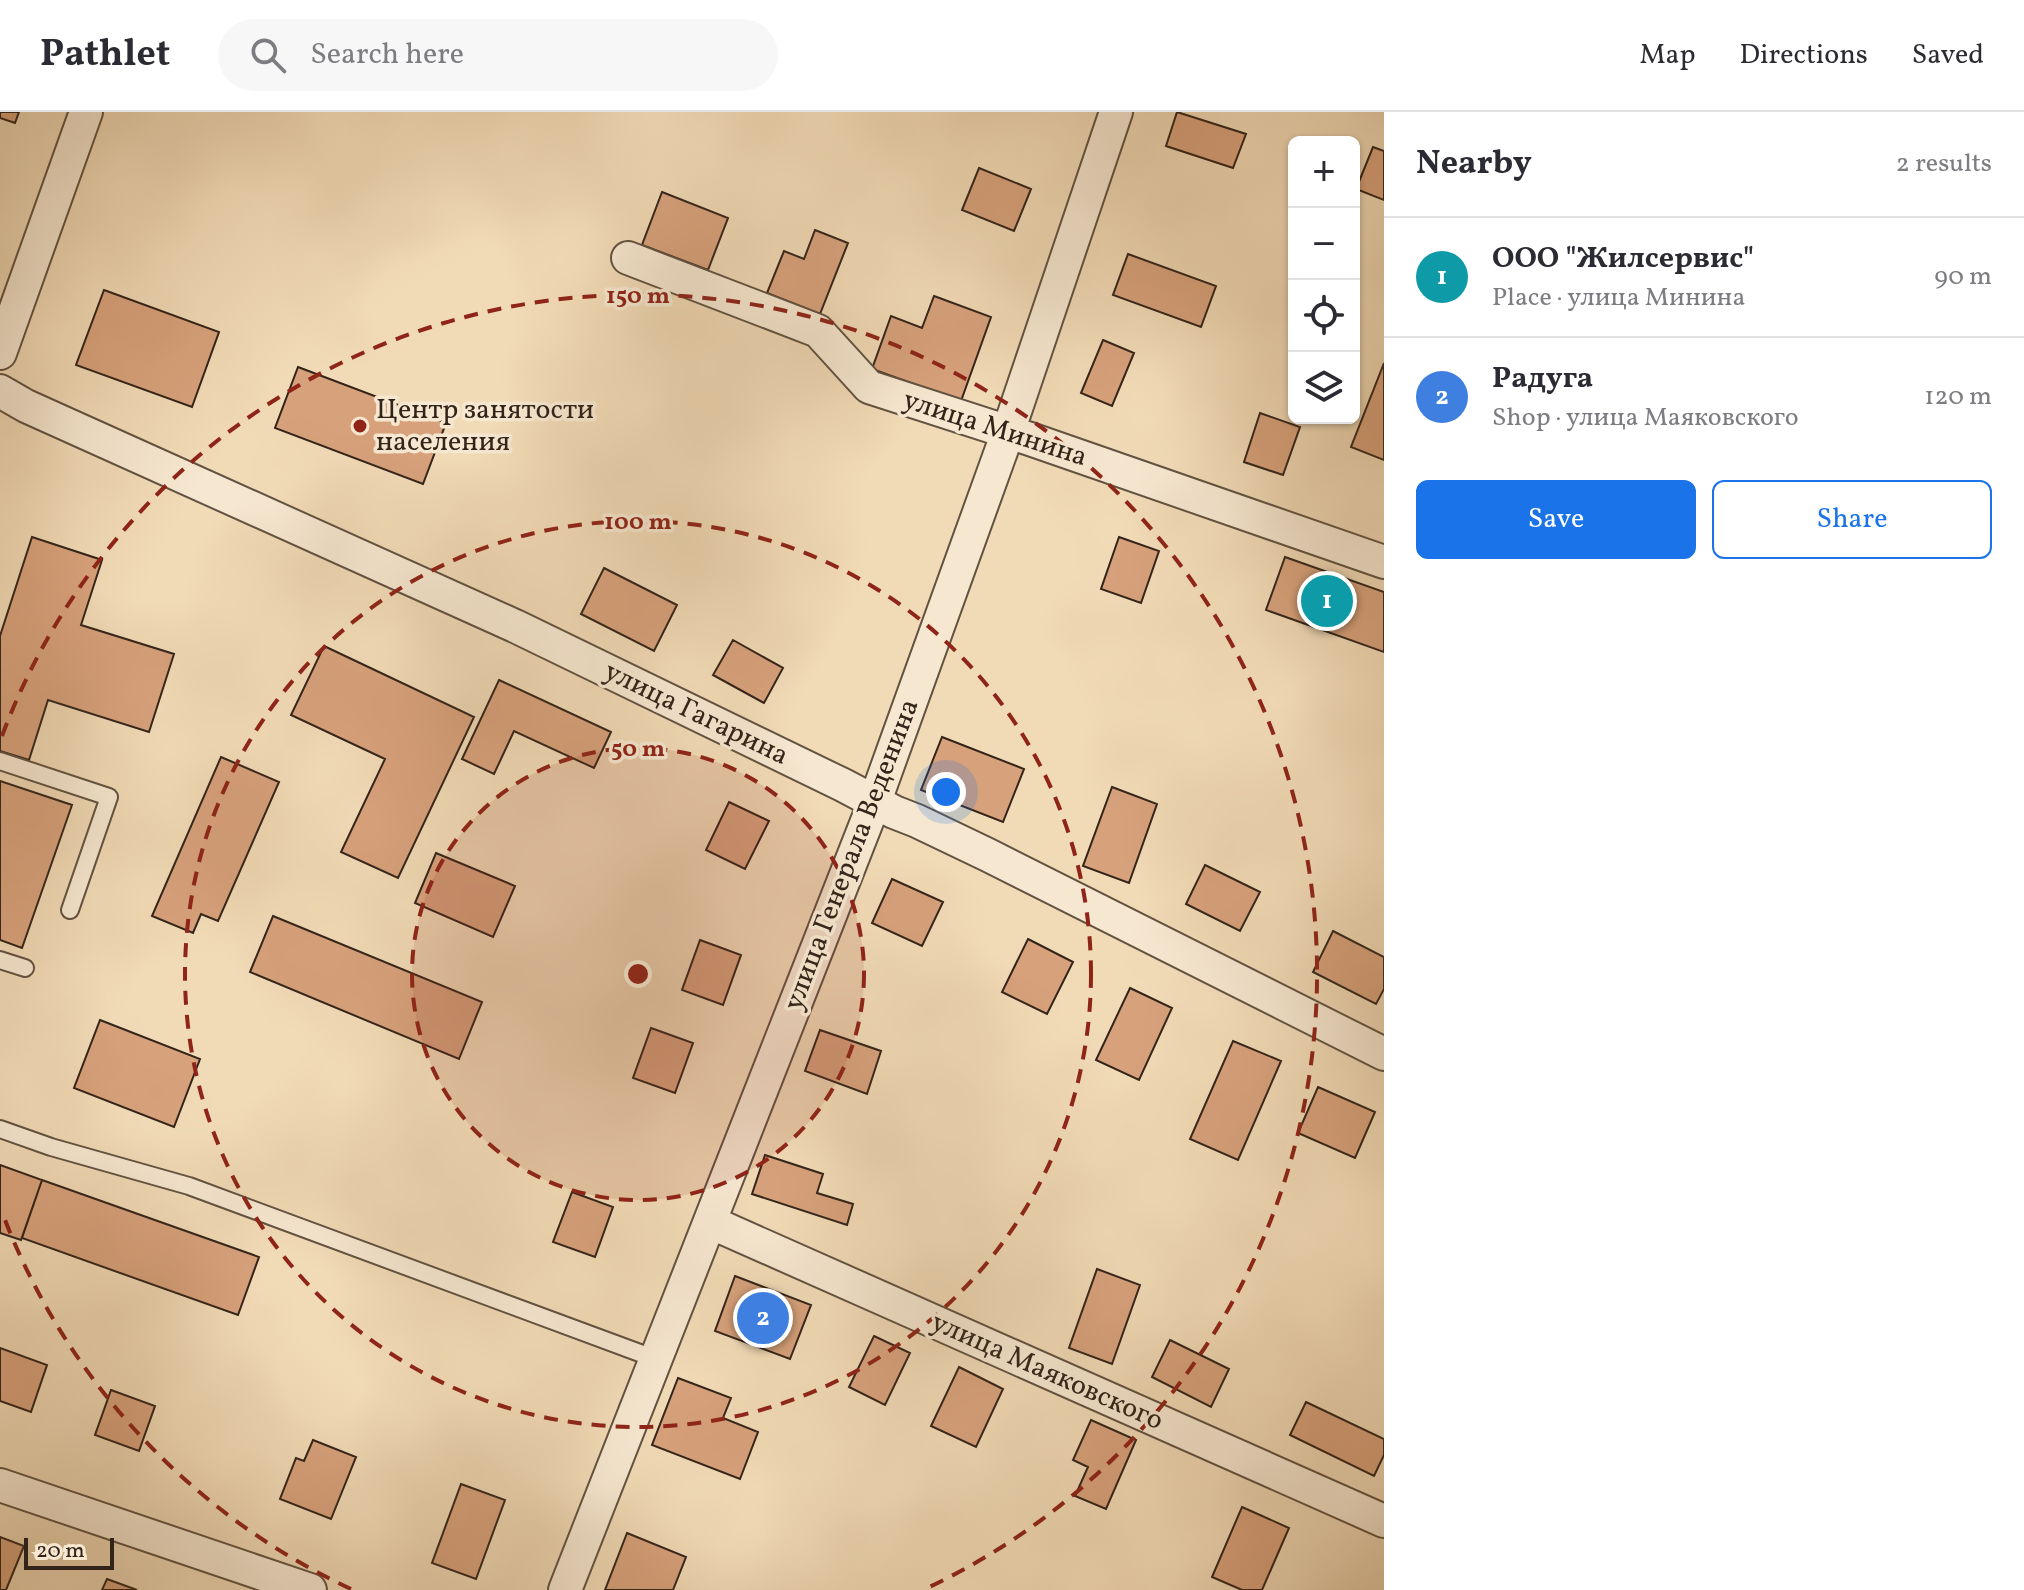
<!DOCTYPE html>
<html lang="en">
<head>
<meta charset="utf-8">
<style>
  body { margin:0; font-family:Vollkorn,serif; background:#f7f7f7; color:#2b2b33 }
  .controls { position:absolute; right:24px; top:24px; display:grid; overflow:hidden; border-radius:12px; box-shadow:0 2px 6px #0004 }
  .controls button { width:72px; height:72px; display:grid; place-items:center; padding:0; border:0; border-bottom:2px solid #e1e1e2; background:#fff; color:#2b2b33; font:40px sans-serif }
  .scale { position:absolute; left:24px; bottom:20px; width:90px; box-sizing:border-box; padding-left:8px; border:4px solid #33241a; border-top:0; font-size:22px; line-height:28px; white-space:nowrap; color:#33241a; -webkit-text-stroke:6px #f6e7d0; paint-order:stroke }
  .you { position:absolute; left:946px; top:680px; width:28px; height:28px; margin:-20px; border:6px solid #fff; border-radius:50%; background:#1a73e8; box-shadow:0 0 0 12px #1a73e833 }
  .badge { display:grid; place-items:center; width:52px; height:52px; border-radius:50%; background:#1a73e8; color:#fff; font-size:26px; font-weight:700 }
  .pin { position:absolute; translate:-50% -50%; border:4px solid #fff; box-shadow:0 2px 8px #0006 }
  .list { margin:0; padding:0; list-style:none }
  h2 { display:flex; justify-content:space-between; align-items:center; height:104px; margin:0; padding:0 32px; font-size:34px }
  h2 small { font-size:26px; font-weight:400; color:#7c7c81 }
  .list li { display:grid; grid-template-columns:52px 1fr auto; gap:24px; align-items:center; box-sizing:border-box; height:120px; padding:0 32px; border-top:2px solid #e1e1e2 }
  .list b { display:block; font-size:30px; white-space:nowrap }
  .list p { margin:0; font-size:26px; white-space:nowrap; color:#7c7c81 }
  .list em { font-size:26px; font-style:normal; color:#7c7c81 }
  .actions { display:flex; gap:16px; padding:24px 32px }
  .actions a { flex:1; padding:18px 0; border:2px solid #1a73e8; border-radius:12px; text-align:center; font-size:28px; color:#1a73e8 }
  .actions .main { background:#1a73e8; color:#fff }
  .icon { flex:none; width:44px; height:44px; fill:none; stroke:currentColor; stroke-width:2; stroke-linecap:round; stroke-linejoin:round }
  .map { position:relative; flex:none; width:1384px; height:1478px; overflow:hidden }
  header { display:flex; align-items:center; gap:48px; box-sizing:border-box; height:112px; padding:0 40px; background:#fff; border-bottom:2px solid #e1e1e2 }
  header strong { font-size:38px }
  nav { display:flex; gap:44px; margin-inline-start:auto; font-size:28px }
  .search { width:560px; height:72px; background:#f7f7f7; display:flex; align-items:center; gap:20px; box-sizing:border-box; padding:0 28px; border-radius:44px; color:#7c7c81; font-size:30px }
  main { display:flex }
  aside { flex:1; background:#fff }
  .map>svg:first-child { display:block }
  .building { fill:#d7a17b; stroke:#33241a; stroke-width:2 }
  .lines { fill:none; stroke-linecap:round; stroke-linejoin:round }
  .service-casing { stroke:#625241; stroke-width:20 }
  .minor-casing { stroke:#625241; stroke-width:36 }
  .service { stroke:#f6e7d0; stroke-width:16 }
  .minor { stroke:#f6e7d0; stroke-width:32 }
  .ring { fill:none; stroke:#8f2418; stroke-width:4; stroke-dasharray:14 10 }
  .poi-dot { fill:#8f2418; stroke:#f6e7d0; stroke-width:3 }
  .labels { text-anchor:middle; dominant-baseline:central; stroke-width:7; stroke-linejoin:round; paint-order:stroke }
  .poi-label { font-size:28px; fill:#33241a; stroke:#f6e7d0; text-anchor:start }
  .street-label { font-size:28px; fill:#33241a; stroke:#f6e7d0 }
  .centre { fill:#8f2418; stroke:#f6e7d0; stroke-width:4 }
  .ring-label { font-size:24px; text-anchor:middle; font-weight:bold; fill:#8f2418; stroke:#f6e7d0; stroke-width:7; stroke-linejoin:round; paint-order:stroke }
</style>
</head>
<body>
<header>
<strong>Pathlet</strong>
<div class="search"><svg class="icon" aria-label="search" viewBox="0 0 24 24"><circle cx="10" cy="10" r="6"/><path d="M15 15l6 6"/></svg>Search here</div>
<nav><a>Map</a><a>Directions</a><a>Saved</a></nav>
</header>
<main>
<div class="map">
<svg width="1384" height="1478" viewBox="0 0 1384 1478">
  <rect width="100%" height="100%" fill="#f1dab6"/>
  <filter id="stains"><feTurbulence type="fractalNoise" baseFrequency=".0025" numOctaves="4"/><feColorMatrix values="0 0 0 0 .2 0 0 0 0 .09 0 0 0 0 .02 0 0 0 .5 -.17"/></filter>
  <radialGradient id="worn" r=".72"><stop offset=".6" stop-color="#630" stop-opacity="0"/><stop offset="1" stop-color="#630" stop-opacity=".3"/></radialGradient>
  <path class="building" d="M 0,0 L 19,0 L 15,11 L 0,6 Z
    M 1177,0 L 1246,22 L 1233,56 L 1166,34 Z
    M 1373,35 L 1384,39 L 1384,88 L 1356,77 Z
    M 979,56 L 1031,77 L 1014,119 L 962,98 Z
    M 662,80 L 728,106 L 708,158 L 642,133 Z
    M 815,118 L 848,131 L 820,202 L 767,181 L 784,139 L 804,147 Z
    M 1128,142 L 1216,174 L 1201,215 L 1113,183 Z
    M 104,178 L 219,220 L 192,295 L 76,253 Z
    M 934,184 L 991,205 L 961,289 L 872,257 L 891,204 L 922,216 Z
    M 1103,228 L 1134,241 L 1112,294 L 1081,281 Z
    M 1384,251 L 1384,348 L 1351,335 Z
    M 298,255 L 446,311 L 423,372 L 275,316 Z
    M 1260,301 L 1300,315 L 1283,363 L 1244,350 Z
    M 32,425 L 102,448 L 81,513 L 174,542 L 149,620 L 48,588 L 29,648 L 0,639 L 0,524 Z
    M 1119,425 L 1159,439 L 1141,491 L 1101,477 Z
    M 1285,445 L 1384,480 L 1384,540 L 1266,498 Z
    M 604,456 L 677,493 L 654,539 L 581,502 Z
    M 733,528 L 783,556 L 764,591 L 713,563 Z
    M 324,534 L 474,605 L 398,766 L 341,740 L 385,647 L 291,603 Z
    M 499,568 L 611,620 L 594,656 L 514,619 L 494,662 L 462,647 Z
    M 942,625 L 1024,657 L 1003,710 L 921,678 Z
    M 221,645 L 279,670 L 218,809 L 201,802 L 193,821 L 152,804 Z
    M 0,669 L 72,693 L 22,836 L 0,828 Z
    M 1112,675 L 1157,692 L 1129,771 L 1083,754 Z
    M 729,690 L 769,709 L 745,757 L 706,738 Z
    M 436,741 L 515,774 L 493,825 L 415,791 Z
    M 1205,753 L 1260,780 L 1240,819 L 1186,792 Z
    M 892,767 L 943,790 L 922,834 L 872,811 Z
    M 273,804 L 482,890 L 459,947 L 250,860 Z
    M 1333,819 L 1384,845 L 1384,877 L 1376,892 L 1313,860 Z
    M 1028,827 L 1073,850 L 1047,902 L 1002,880 Z
    M 700,828 L 741,843 L 723,893 L 682,878 Z
    M 1130,876 L 1172,896 L 1139,968 L 1096,948 Z
    M 100,908 L 200,947 L 174,1015 L 74,976 Z
    M 651,916 L 693,931 L 675,981 L 633,966 Z
    M 820,918 L 881,939 L 867,982 L 805,959 Z
    M 1233,929 L 1281,949 L 1238,1048 L 1190,1027 Z
    M 1318,975 L 1375,1000 L 1355,1046 L 1298,1021 Z
    M 765,1043 L 823,1062 L 817,1081 L 853,1092 L 847,1113 L 752,1082 Z
    M 0,1053 L 42,1068 L 21,1128 L 0,1121 Z
    M 42,1068 L 259,1145 L 238,1203 L 22,1126 Z
    M 572,1080 L 613,1095 L 595,1145 L 553,1130 Z
    M 1097,1157 L 1140,1173 L 1112,1252 L 1069,1236 Z
    M 735,1164 L 811,1193 L 790,1247 L 715,1219 Z
    M 874,1224 L 910,1241 L 885,1293 L 849,1275 Z
    M 1170,1228 L 1229,1257 L 1211,1295 L 1152,1265 Z
    M 0,1236 L 47,1253 L 31,1300 L 0,1289 Z
    M 959,1255 L 1003,1277 L 976,1335 L 931,1314 Z
    M 678,1266 L 731,1286 L 723,1306 L 758,1320 L 740,1367 L 652,1333 Z
    M 111,1278 L 155,1294 L 139,1339 L 95,1323 Z
    M 1306,1290 L 1384,1327 L 1384,1343 L 1374,1364 L 1290,1323 Z
    M 1091,1308 L 1136,1328 L 1106,1397 L 1075,1384 L 1088,1355 L 1073,1348 Z
    M 313,1328 L 356,1345 L 331,1407 L 280,1387 L 296,1346 L 304,1349 Z
    M 461,1372 L 505,1388 L 476,1467 L 432,1451 Z
    M 1242,1395 L 1289,1416 L 1262,1478 L 1242,1478 L 1212,1465 Z
    M 627,1421 L 686,1445 L 673,1478 L 605,1478 Z
    M 0,1425 L 24,1434 L 6,1478 L 0,1478 Z
    M 107,1467 L 137,1478 L 102,1478 Z"/>
  <g class="lines">
    <defs>
      <path id="service" d="M 0,649 L 109,685 L 70,798
        M 0,848 L 25,856
        M 0,1017 L 51,1035 L 189,1074 L 656,1247"/>
      <path id="minor" d="M 628,146 L 818,219 L 869,275 L 1030,327 L 1384,450
        M 0,241 L 86,0
        M 0,279 L 26,294 L 515,514 L 843,673 L 894,700 L 917,709 L 988,743 L 1384,942
        M 710,1110 L 1384,1409
        M 0,1373 L 310,1478
        M 565,1478 L 875,689 L 1008,320 L 1116,0"/>
    </defs>
    <use href="#service" class="service-casing"/>
    <use href="#minor" class="minor-casing"/>
    <use href="#service" class="service"/>
    <use href="#minor" class="minor"/>
  </g>
  <circle cx="638" cy="862" r="226" fill="#8f2418" fill-opacity=".12"/>
  <g class="ring">
    <circle cx="638" cy="862" r="226"/>
    <circle cx="638" cy="862" r="453"/>
    <path d="M351 1477A679 679 0 0 1 2 1100M2 624A679 679 0 1 1 925 1477"/>
  </g>
  <circle class="poi-dot" cx="360" cy="314" r="8"/>
  <g class="labels">
    <g class="poi-label">
      <text x="376" y="298">Центр занятости<tspan x="376" dy="32">населения</tspan></text>
    </g>
    <g class="street-label">
      <text transform="translate(995 317) rotate(18)">улица Минина</text>
      <text transform="translate(696 602) rotate(26)">улица Гагарина</text>
      <text transform="translate(852 743) rotate(-69)">улица Генерала Веденина</text>
      <text transform="translate(1047 1260) rotate(24)">улица Маяковского</text>
    </g>
  </g>
  <circle cx="638" cy="862" r="12" class="centre"/>
  <g class="ring-label">
    <text x="638" y="191">150 m</text>
    <text x="638" y="417">100 m</text>
    <text x="638" y="644">50 m</text>
  </g>
  <rect width="100%" height="100%" filter="url(#stains)"/>
  <rect width="100%" height="100%" fill="url(#worn)"/>
</svg>
<div class="controls">
<button>+</button>
<button>−</button>
<button><svg class="icon" aria-label="locate" viewBox="0 0 24 24"><circle cx="12" cy="12" r="6"/><path d="M12 2v4M12 18v4M2 12h4M18 12h4"/></svg></button>
<button><svg class="icon" aria-label="layers" viewBox="0 0 24 24"><path d="M12 4l9 5-9 5-9-5zM3 14l9 5 9-5"/></svg></button>
</div>
<div class="scale">20 m</div>
<div class="you"></div>
<div class="pin badge" style="left:1327px;top:489px;background:#0f9aa8">1</div>
<div class="pin badge" style="left:763px;top:1206px;background:#3f7fe0">2</div>
</div>
<aside>
<h2>Nearby<small>2 results</small></h2>
<ul class="list">
<li><span class="badge" style="background:#0f9aa8">1</span><div><b>ООО &quot;Жилсервис&quot;</b><p>Place · улица Минина</p></div><em>90 m</em></li>
<li><span class="badge" style="background:#3f7fe0">2</span><div><b>Радуга</b><p>Shop · улица Маяковского</p></div><em>120 m</em></li>
</ul>
<div class="actions"><a class="main">Save</a><a>Share</a></div>
</aside>
</main>
</body>
</html>
